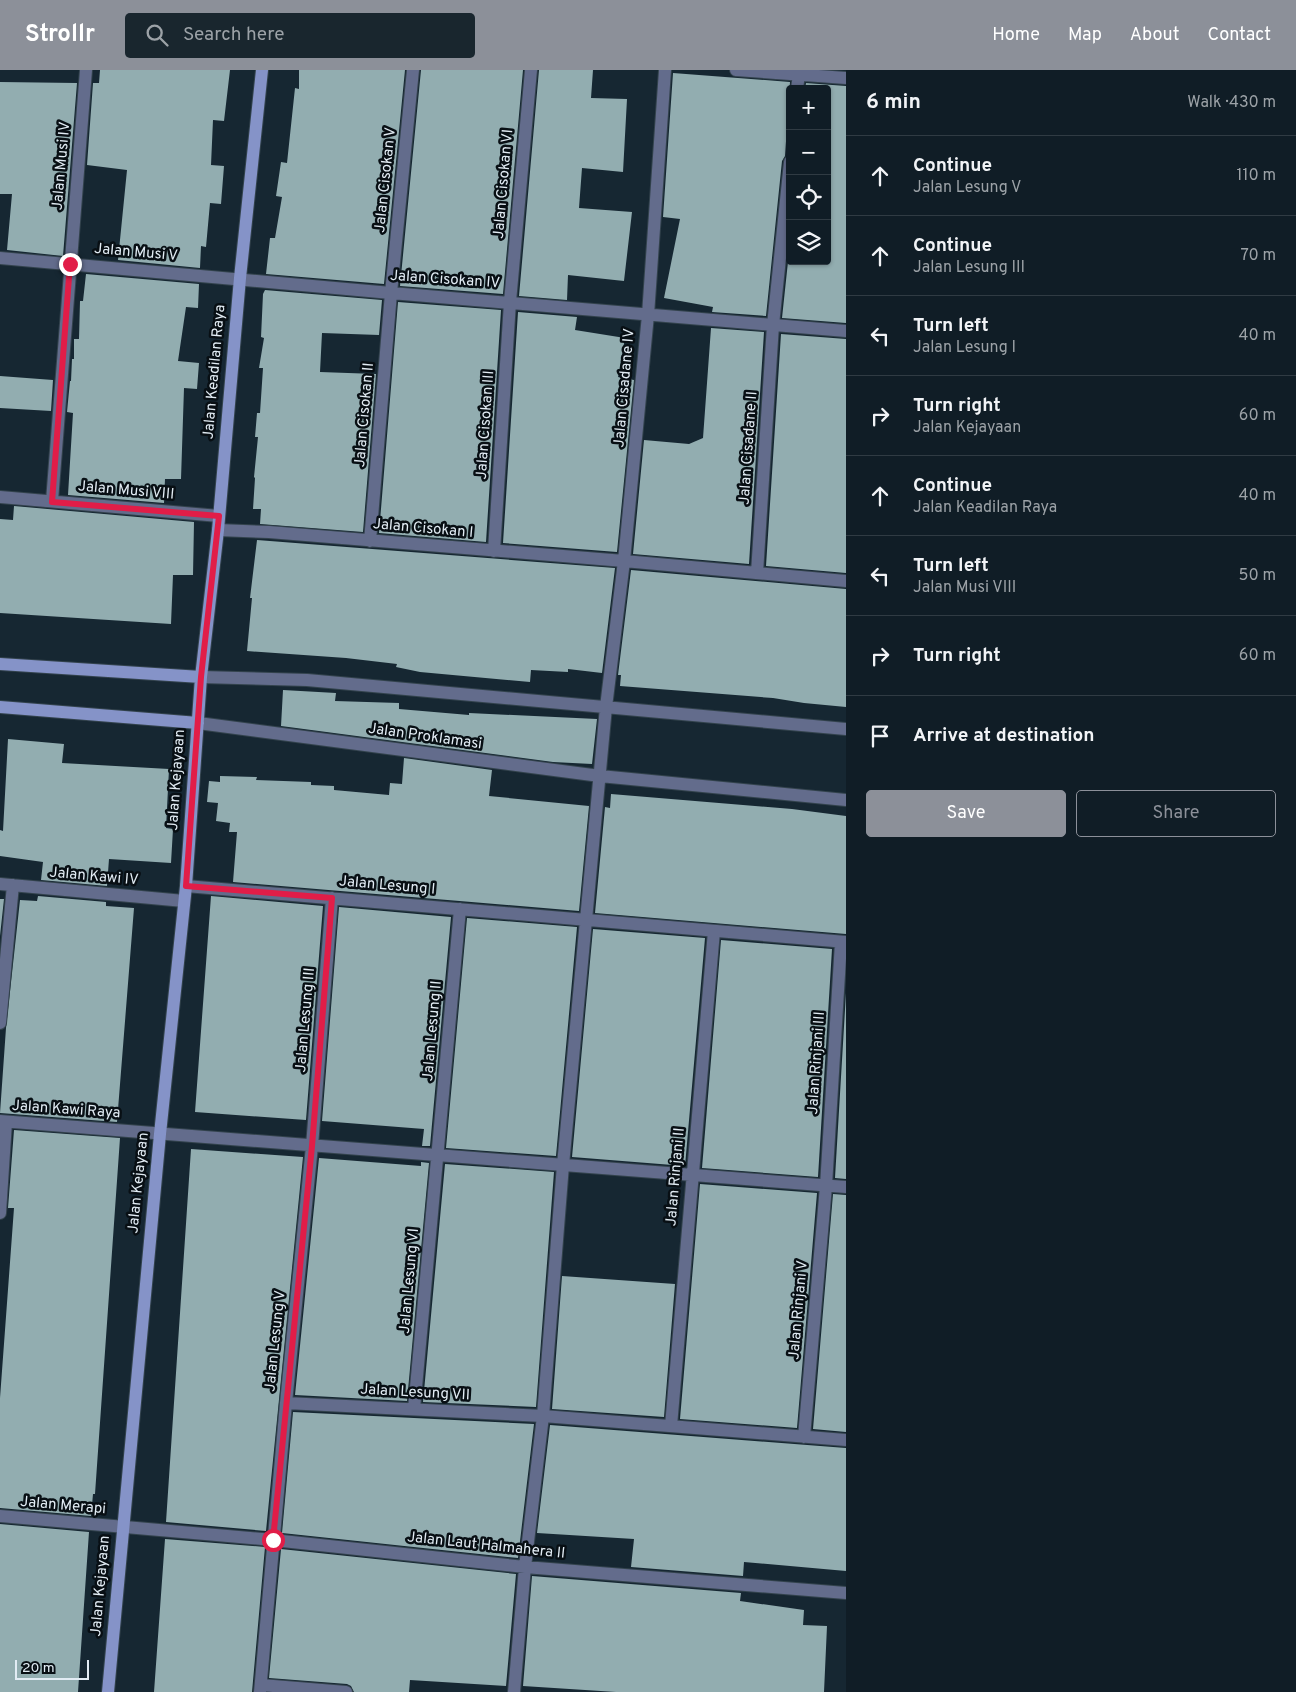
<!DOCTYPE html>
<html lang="en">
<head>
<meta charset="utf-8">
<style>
  body { margin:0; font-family:Overpass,sans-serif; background:#19262e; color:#f1f3f6 }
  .controls { position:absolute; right:15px; top:15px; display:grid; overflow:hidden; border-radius:5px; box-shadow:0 1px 4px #0004 }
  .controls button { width:45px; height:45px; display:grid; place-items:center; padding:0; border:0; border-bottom:1px solid #303b43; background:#101d26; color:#f1f3f6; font:25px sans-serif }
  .scale { position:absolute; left:15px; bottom:12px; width:74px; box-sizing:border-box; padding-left:5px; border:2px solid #e2ecf4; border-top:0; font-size:14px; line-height:18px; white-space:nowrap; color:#e2ecf4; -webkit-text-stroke:4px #080f14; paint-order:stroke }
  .stop { position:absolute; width:15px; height:15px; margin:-11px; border:4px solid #e11d48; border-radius:50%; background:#fff }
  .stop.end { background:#e11d48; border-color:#fff; box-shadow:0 1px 5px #0008 }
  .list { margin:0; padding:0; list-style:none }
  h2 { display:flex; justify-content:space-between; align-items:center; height:65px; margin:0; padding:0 20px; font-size:21px }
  h2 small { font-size:16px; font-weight:400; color:#9ca2a7 }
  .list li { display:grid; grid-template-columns:32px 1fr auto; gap:15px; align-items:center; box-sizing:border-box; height:80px; padding:0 20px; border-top:1px solid #303b43 }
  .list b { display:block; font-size:19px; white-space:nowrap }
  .list p { margin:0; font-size:16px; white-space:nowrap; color:#9ca2a7 }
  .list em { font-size:16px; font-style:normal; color:#9ca2a7 }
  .actions { display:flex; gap:10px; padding:15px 20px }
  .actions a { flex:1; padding:11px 0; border:1px solid #8c9099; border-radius:5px; text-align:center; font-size:18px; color:#8c9099 }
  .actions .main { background:#8c9099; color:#fff }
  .icon { flex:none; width:28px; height:28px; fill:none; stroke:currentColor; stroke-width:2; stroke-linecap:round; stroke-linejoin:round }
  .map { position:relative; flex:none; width:846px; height:1622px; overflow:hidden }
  header { display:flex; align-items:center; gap:30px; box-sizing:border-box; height:70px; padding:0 25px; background:#8c9099; color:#fff }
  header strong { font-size:24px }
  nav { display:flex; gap:28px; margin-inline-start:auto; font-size:18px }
  .search { width:350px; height:45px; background:#19262e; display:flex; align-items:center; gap:12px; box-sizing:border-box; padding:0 18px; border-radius:5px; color:#9ca2a7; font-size:19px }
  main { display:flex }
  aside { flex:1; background:#101d26 }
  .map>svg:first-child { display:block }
  .building { fill:#92adb0 }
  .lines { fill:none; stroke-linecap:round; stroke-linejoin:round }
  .street-casing { stroke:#33434d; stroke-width:14 }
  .secondary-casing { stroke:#33434d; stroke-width:14 }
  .street { stroke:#636c8c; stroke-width:12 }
  .secondary { stroke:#8593c8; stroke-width:12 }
  .route { stroke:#e11d48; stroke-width:6 }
  .labels { text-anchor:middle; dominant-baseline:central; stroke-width:5; stroke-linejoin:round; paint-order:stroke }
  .street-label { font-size:15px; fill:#e2ecf4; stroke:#080f14 }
</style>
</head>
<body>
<header>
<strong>Strollr</strong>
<div class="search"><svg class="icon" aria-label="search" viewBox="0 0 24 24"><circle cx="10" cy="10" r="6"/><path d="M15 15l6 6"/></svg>Search here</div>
<nav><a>Home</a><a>Map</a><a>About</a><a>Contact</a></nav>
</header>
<main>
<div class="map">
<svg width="846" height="1622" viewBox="0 0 846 1622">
  <rect width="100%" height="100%" fill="#162732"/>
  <path class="building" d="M 100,0 L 230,0 L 224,51 L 213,50 L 211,95 L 224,96 L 221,134 L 210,133 L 206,177 L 201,176 L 200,198 L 118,190 L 127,100 L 87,95 L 93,13 L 99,13 Z
    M 299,0 L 405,0 L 384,214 L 266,204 L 270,168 L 275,168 L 282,127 L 276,126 L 281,92 L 287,93 L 295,18 L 299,19 Z
    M 421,0 L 523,0 L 503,224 L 400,216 Z
    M 539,0 L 593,0 L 591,28 L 627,29 L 623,102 L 582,98 L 579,138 L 632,142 L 624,211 L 568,205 L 567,230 L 519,226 Z
    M 673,3 L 790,12 L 785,86 L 782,91 L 766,246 L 712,242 L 713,237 L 664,228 L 680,149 L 663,147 Z
    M 0,12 L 77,13 L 63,186 L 7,180 L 12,124 L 0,124 Z
    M 806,13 L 846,16 L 846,253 L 782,248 L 790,173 L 790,191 L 827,191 L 827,19 L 805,19 Z
    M 86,204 L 199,214 L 198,238 L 186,237 L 178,291 L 199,293 L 197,319 L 184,318 L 181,409 L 165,409 L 164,433 L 68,425 L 73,343 L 67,342 L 70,311 L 71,311 L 72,289 L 74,289 L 74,269 L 79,269 L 80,231 L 83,231 Z
    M 265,220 L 382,230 L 379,265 L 322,263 L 320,302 L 376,304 L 363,462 L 260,454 L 261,439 L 253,439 L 255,408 L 254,407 L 258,367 L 255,367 L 257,343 L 260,343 L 263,298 L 259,298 L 264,268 L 261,267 L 263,224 Z
    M 398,232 L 501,240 L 486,472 L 379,463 Z
    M 518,242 L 577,247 L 575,260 L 625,268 L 618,307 L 634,310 L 617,482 L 503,473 Z
    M 711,258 L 764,262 L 749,494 L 633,484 L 644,370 L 689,374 L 703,368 Z
    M 781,264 L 846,269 L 846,503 L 766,496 Z
    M 0,306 L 53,310 L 51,341 L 0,338 Z
    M 14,436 L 194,452 L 193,505 L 173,505 L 171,554 L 0,543 L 0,449 L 13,450 Z
    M 257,470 L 615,498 L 602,603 L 568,599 L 568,602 L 531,600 L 530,612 L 420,602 L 396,597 L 397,594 L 346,588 L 247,581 L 252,528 L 250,528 Z
    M 631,500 L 846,519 L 846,637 L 804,633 L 773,628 L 620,616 L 621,605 L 618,605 Z
    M 283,620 L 336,623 L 335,631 L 399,633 L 399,639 L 469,645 L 469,643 L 597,649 L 592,694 L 553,692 L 281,656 Z
    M 8,669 L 64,674 L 62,693 L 169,699 L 166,758 L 173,759 L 171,793 L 109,789 L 107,816 L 41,810 L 43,792 L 0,786 L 0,760 L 3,761 Z
    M 404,688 L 492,700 L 489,726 L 589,736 L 579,841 L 233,812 L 237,762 L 229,762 L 230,753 L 216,751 L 218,733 L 207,732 L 209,711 L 220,712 L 220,706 L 257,707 L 256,710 L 311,712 L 311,715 L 334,716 L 334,720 L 389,725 L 390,713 L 402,714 Z
    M 611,724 L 792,739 L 846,746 L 846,864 L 595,843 L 605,737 L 610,738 Z
    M 38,826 L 106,832 L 106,836 L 134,838 L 117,1052 L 0,1043 L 6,958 L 20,830 L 37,831 Z
    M 211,826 L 323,836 L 306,1050 L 195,1042 Z
    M 0,829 L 4,829 L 0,866 Z
    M 339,837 L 451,847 L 430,1076 L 422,1076 L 424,1059 L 322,1051 Z
    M 467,848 L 577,857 L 556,1086 L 446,1078 Z
    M 593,859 L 705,868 L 685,1096 L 572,1087 Z
    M 721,870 L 832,879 L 818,1107 L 702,1098 Z
    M 846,923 L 846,1109 L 835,1108 Z
    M 14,1060 L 120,1068 L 95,1424 L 93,1424 L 91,1446 L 0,1438 L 0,1328 L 14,1138 L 8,1138 Z
    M 191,1079 L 303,1087 L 266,1461 L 166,1452 Z
    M 319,1088 L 421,1096 L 421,1092 L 429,1093 L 407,1331 L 295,1325 Z
    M 445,1094 L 554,1102 L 536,1337 L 423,1332 Z
    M 700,1114 L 817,1123 L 797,1358 L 680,1349 Z
    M 833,1124 L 846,1125 L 846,1362 L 813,1359 Z
    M 562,1206 L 675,1214 L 664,1347 L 552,1339 Z
    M 293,1342 L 534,1354 L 518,1488 L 282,1463 Z
    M 550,1355 L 846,1378 L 846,1501 L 744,1492 L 743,1506 L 631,1497 L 634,1469 L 537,1463 Z
    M 0,1454 L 89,1462 L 78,1622 L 0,1622 Z
    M 165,1469 L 265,1477 L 252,1622 L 154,1622 Z
    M 281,1479 L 516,1504 L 506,1616 L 410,1610 L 409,1622 L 354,1622 L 351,1616 L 347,1614 L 269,1608 Z
    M 532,1506 L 741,1523 L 740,1531 L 804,1540 L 803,1555 L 827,1556 L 824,1622 L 616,1622 L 523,1616 Z"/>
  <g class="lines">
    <defs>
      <path id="street" d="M 736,0 L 846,8
        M 797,19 L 799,4
        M 0,188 L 391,223 L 846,261
        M 0,427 L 219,446
        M 52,431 L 86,0
        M 218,460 L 269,462 L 624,491 L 846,511
        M 370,471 L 391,223 L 413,0
        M 494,481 L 510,232 L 531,0
        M 757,503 L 773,255 L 790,92
        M 201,607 L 307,610 L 846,659
        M 198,653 L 600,706 L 846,730
        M 0,814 L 184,831
        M 186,816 L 846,872
        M 0,953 L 13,815
        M 0,1051 L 846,1117
        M 0,1143 L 6,1052
        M 286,1333 L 543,1346 L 846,1370
        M 414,1339 L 460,839
        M 671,1356 L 714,861
        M 804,1367 L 826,1116 L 841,872
        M 0,1446 L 273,1470 L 525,1497 L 846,1523
        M 261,1615 L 346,1622
        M 260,1622 L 286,1333 L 312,1076 L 332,828
        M 514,1622 L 525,1497 L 543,1346 L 563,1095 L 606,637 L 624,491 L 648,245 L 665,0"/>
      <path id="secondary" d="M 0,594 L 201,607
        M 0,637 L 198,653
        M 108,1622 L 160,1064 L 186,816 L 201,607 L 218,460 L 240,208 L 262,0"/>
    </defs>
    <use href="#street" class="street-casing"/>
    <use href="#secondary" class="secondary-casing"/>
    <use href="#street" class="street"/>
    <use href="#secondary" class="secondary"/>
  </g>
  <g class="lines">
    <path class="route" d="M 70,194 L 52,432 L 219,446 L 201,607 L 186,816 L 332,828 L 312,1076 L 273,1470"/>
  </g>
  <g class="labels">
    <g class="street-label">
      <text transform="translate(62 96) rotate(-85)">Jalan Musi IV</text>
      <text transform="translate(386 110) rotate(-84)">Jalan Cisokan V</text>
      <text transform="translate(504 114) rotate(-85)">Jalan Cisokan VI</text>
      <text transform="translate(136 183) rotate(5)">Jalan Musi V</text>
      <text transform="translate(445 210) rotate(4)">Jalan Cisokan IV</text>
      <text transform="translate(215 302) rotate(-85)">Jalan Keadilan Raya</text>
      <text transform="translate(625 318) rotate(-85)">Jalan Cisadane IV</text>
      <text transform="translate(365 345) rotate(-85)">Jalan Cisokan II</text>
      <text transform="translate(486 355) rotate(-86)">Jalan Cisokan III</text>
      <text transform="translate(749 378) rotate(-86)">Jalan Cisadane II</text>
      <text transform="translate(126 421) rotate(5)">Jalan Musi VIII</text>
      <text transform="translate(423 459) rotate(5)">Jalan Cisokan I</text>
      <text transform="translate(425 667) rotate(8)">Jalan Proklamasi</text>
      <text transform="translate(177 710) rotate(-86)">Jalan Kejayaan</text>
      <text transform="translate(94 807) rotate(5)">Jalan Kawi IV</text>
      <text transform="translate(387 816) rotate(5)">Jalan Lesung I</text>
      <text transform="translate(306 950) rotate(-85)">Jalan Lesung III</text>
      <text transform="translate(433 961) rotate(-85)">Jalan Lesung II</text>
      <text transform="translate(817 993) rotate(-86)">Jalan Rinjani III</text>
      <text transform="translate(66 1040) rotate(4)">Jalan Kawi Raya</text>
      <text transform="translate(676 1107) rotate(-85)">Jalan Rinjani II</text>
      <text transform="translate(139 1113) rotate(-84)">Jalan Kejayaan</text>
      <text transform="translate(410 1211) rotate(-85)">Jalan Lesung VI</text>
      <text transform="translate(799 1240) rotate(-85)">Jalan Rinjani V</text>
      <text transform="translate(276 1271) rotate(-84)">Jalan Lesung V</text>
      <text transform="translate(415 1323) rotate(3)">Jalan Lesung VII</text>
      <text transform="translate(63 1436) rotate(5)">Jalan Merapi</text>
      <text transform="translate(486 1476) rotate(6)">Jalan Laut Halmahera II</text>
      <text transform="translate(101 1516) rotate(-85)">Jalan Kejayaan</text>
    </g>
  </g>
</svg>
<div class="controls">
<button>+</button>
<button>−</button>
<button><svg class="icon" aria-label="locate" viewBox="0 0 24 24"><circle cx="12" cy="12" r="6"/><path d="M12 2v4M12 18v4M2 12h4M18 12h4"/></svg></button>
<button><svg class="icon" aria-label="layers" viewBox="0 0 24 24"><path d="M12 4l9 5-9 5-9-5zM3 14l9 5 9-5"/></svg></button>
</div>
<div class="scale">20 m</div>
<div class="stop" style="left:273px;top:1470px"></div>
<div class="stop end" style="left:70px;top:194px"></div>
</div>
<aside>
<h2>6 min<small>Walk · 430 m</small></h2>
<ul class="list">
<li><svg class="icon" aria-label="ahead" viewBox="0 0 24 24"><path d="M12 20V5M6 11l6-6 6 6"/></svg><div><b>Continue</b><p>Jalan Lesung V</p></div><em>110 m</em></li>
<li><svg class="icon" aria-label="ahead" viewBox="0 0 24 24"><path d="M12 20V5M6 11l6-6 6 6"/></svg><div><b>Continue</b><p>Jalan Lesung III</p></div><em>70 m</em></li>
<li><svg class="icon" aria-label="left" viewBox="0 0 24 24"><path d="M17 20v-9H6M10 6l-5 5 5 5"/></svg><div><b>Turn left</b><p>Jalan Lesung I</p></div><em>40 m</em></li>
<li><svg class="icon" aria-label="right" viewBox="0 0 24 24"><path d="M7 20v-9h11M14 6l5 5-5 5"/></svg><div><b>Turn right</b><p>Jalan Kejayaan</p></div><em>60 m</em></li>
<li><svg class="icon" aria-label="ahead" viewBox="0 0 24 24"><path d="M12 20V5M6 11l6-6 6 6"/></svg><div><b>Continue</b><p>Jalan Keadilan Raya</p></div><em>40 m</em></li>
<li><svg class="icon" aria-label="left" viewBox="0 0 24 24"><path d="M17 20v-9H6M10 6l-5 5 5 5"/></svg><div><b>Turn left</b><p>Jalan Musi VIII</p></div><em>50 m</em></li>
<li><svg class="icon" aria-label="right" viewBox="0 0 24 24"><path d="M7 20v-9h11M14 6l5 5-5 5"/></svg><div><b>Turn right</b></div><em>60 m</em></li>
<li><svg class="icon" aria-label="arrive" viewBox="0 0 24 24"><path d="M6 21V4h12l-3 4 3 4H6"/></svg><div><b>Arrive at destination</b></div></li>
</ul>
<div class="actions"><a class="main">Save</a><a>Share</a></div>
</aside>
</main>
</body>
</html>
